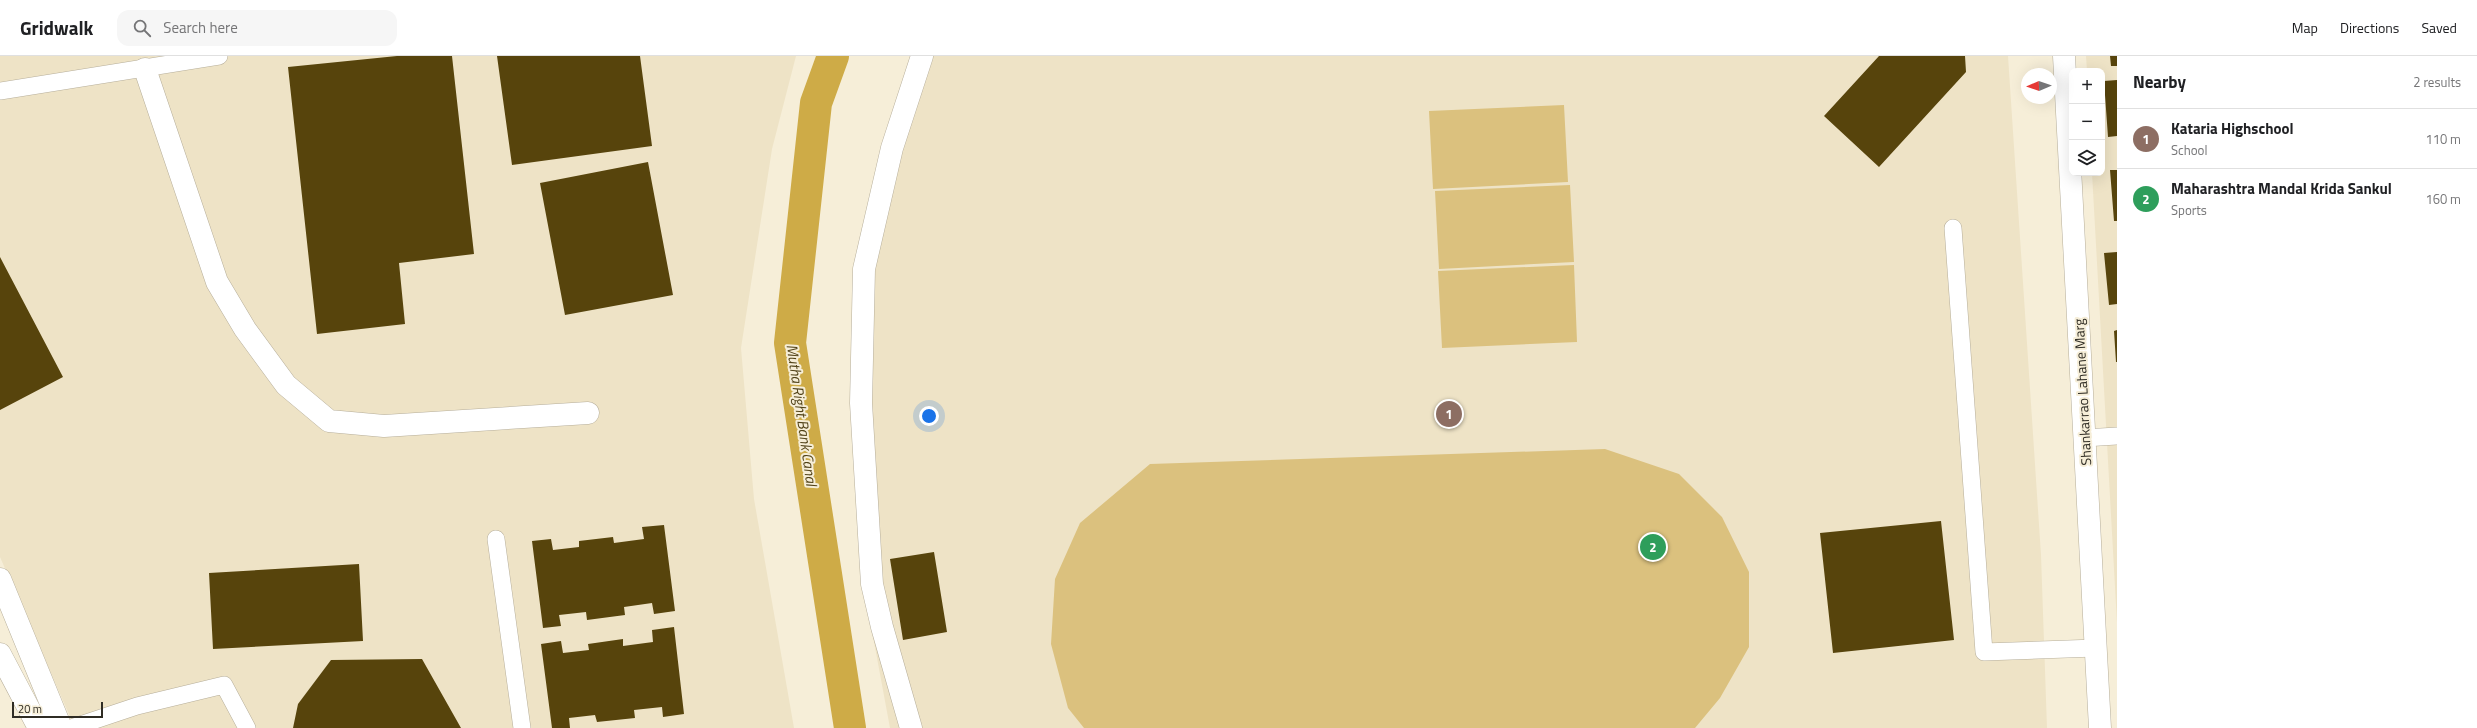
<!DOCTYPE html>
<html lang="en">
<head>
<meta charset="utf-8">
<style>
  body { margin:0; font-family:"Titillium Web",sans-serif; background:#f6f6f6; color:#202124 }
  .controls { position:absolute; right:12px; top:12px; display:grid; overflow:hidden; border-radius:8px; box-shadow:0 4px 16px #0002 }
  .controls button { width:36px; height:36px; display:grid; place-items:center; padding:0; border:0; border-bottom:1px solid #e0e0e0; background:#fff; color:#202124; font:20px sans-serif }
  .compass { position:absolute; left:2021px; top:12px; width:36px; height:36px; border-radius:50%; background:#fff; box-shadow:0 4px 16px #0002; rotate:268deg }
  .scale { position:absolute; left:12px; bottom:10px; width:91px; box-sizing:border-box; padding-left:4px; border:2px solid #2f2c24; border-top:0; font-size:11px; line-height:14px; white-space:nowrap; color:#2f2c24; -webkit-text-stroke:3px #f6eed8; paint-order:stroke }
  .you { position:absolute; left:929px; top:360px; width:14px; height:14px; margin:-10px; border:3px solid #fff; border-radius:50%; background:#1a73e8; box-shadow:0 0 0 6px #1a73e833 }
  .badge { display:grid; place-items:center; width:26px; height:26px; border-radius:50%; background:#8a59d2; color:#fff; font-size:13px; font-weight:700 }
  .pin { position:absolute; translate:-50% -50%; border:2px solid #fff; box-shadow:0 1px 4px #0006 }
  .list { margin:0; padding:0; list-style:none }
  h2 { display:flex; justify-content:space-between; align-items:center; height:52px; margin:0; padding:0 16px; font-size:17px }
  h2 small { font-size:13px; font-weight:400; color:#757577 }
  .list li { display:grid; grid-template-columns:26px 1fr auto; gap:12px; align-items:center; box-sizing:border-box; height:60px; padding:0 16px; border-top:1px solid #e0e0e0 }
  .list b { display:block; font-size:15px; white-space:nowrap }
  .list p { margin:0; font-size:13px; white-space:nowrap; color:#757577 }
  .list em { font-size:13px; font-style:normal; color:#757577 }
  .icon { flex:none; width:22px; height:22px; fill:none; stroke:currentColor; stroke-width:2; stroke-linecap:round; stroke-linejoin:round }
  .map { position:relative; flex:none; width:2117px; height:672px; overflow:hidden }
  header { display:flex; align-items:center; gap:24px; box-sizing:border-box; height:56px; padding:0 20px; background:#fff; border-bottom:1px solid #e0e0e0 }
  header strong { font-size:19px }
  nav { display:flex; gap:22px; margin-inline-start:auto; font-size:14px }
  .search { width:280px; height:36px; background:#f6f6f6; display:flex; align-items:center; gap:10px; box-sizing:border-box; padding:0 14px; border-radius:12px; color:#757577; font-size:15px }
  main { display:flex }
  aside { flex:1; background:#fff }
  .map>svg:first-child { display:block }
  .built { fill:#eee3c6 }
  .green { fill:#dbc17e }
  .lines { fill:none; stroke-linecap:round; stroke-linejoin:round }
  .canal { stroke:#ceab47; stroke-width:32 }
  .building { fill:#57440c }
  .lane-casing { stroke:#b6ae9a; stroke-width:18 }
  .street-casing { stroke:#b6ae9a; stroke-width:23 }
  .secondary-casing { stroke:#b6ae9a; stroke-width:23 }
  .primary-casing { stroke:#b6ae9a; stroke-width:23 }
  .highway-casing { stroke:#b6ae9a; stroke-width:23 }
  .lane { stroke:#fff; stroke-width:17 }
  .street { stroke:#fff; stroke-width:22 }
  .secondary { stroke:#fff; stroke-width:22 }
  .primary { stroke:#fff; stroke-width:22 }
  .highway { stroke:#fff; stroke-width:22 }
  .labels { text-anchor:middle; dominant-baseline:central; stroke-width:4; stroke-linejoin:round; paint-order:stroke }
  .street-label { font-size:14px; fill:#2f2c24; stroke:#f6eed8 }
  .water-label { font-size:15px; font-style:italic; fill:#514218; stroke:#f6eed8 }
</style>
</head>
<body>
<header>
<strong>Gridwalk</strong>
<div class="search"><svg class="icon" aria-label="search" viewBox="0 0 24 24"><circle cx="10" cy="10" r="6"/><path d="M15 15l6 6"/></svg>Search here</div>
<nav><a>Map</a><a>Directions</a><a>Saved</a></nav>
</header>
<main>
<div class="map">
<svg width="2117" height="672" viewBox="0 0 2117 672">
  <rect width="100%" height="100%" fill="#f6eed8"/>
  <path class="built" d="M 0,0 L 796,0 L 772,93 L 741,292 L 754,443 L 794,672 L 75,672 L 0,501 Z
    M 929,0 L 2008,0 L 2041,499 L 2047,672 L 890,672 L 867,548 L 864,217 Z
    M 2086,0 L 2117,0 L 2117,567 L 2092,117 L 2102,117 L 2102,15 L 2087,15 Z"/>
  <path class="green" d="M 1564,49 L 1568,126 L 1433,133 L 1429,55 Z
    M 1570,129 L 1574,206 L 1439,213 L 1435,135 Z
    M 1574,209 L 1577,286 L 1442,292 L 1438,215 Z
    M 1605,393 L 1679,418 L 1722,461 L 1749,516 L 1749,591 L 1720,642 L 1695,672 L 1084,672 L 1068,652 L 1051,588 L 1055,523 L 1080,467 L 1150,408 Z"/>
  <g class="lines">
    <path class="canal" d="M 833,0 L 816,47 L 790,287 L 850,672"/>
  </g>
  <path class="building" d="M 397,0 L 452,0 L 474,198 L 399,207 L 405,268 L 317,278 L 288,11 Z
    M 497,0 L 640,0 L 652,90 L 512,109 Z
    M 1879,0 L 1965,0 L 1966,16 L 1879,111 L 1824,60 Z
    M 2110,0 L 2117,0 L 2117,10 L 2111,10 Z
    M 2117,24 L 2117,80 L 2108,81 L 2104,25 Z
    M 648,106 L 673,239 L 565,259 L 540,127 Z
    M 2110,114 L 2117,114 L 2117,165 L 2114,165 Z
    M 2117,196 L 2117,248 L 2109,249 L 2104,197 Z
    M 0,201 L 63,321 L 0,354 Z
    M 2117,274 L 2117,306 L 2116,306 L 2114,275 Z
    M 1941,465 L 1954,584 L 1833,597 L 1820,477 Z
    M 664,469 L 675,555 L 654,558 L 652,547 L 624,551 L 625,559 L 587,564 L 586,556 L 559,559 L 561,570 L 543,572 L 532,485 L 551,483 L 553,494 L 579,491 L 579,485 L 613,481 L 614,487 L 644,483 L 642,471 Z
    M 934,496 L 947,576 L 903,584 L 890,503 Z
    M 359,508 L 363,585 L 213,593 L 209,517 Z
    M 674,571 L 684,658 L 663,661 L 662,651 L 634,654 L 635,662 L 597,666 L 595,659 L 569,662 L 570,672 L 552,672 L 541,588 L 561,585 L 563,597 L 589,594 L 588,588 L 623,583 L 623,590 L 653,586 L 652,574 Z
    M 422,603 L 461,672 L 293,672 L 298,648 L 331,604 Z"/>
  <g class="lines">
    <defs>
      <path id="lane" d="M 0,35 L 219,0
        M 1953,172 L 1984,596 L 2096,592
        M 2084,382 L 2117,380
        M 496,483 L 522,672
        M 71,672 L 137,650 L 224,629 L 247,672"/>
      <path id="street" d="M 145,13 L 217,226 L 245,273 L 286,329 L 329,365 L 384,370 L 588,357
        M 911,672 L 882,571 L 872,528 L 861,347 L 864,213 L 892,92 L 922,0"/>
      <path id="secondary" d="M 2064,0 L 2100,672"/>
      <path id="primary" d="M 0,523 L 61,672"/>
      <path id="highway" d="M 0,598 L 39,672"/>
    </defs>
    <use href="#lane" class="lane-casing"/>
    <use href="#street" class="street-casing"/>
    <use href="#secondary" class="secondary-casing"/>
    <use href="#primary" class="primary-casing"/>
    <use href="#highway" class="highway-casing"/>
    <use href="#lane" class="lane"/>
    <use href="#street" class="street"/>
    <use href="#secondary" class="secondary"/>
    <use href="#primary" class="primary"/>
    <use href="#highway" class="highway"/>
  </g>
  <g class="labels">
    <g class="street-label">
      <text transform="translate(2082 336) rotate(-93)">Shankarrao Lahane Marg</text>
    </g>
    <g class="water-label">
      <text transform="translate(802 359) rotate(82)">Mutha Right Bank Canal</text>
    </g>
  </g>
</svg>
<div class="controls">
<button>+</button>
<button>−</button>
<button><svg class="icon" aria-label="layers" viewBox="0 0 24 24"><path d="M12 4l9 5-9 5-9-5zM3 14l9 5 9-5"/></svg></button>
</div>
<svg class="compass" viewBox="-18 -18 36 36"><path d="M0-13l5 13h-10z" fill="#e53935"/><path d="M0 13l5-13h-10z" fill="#757577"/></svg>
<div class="scale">20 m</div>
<div class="you"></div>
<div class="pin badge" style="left:1449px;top:358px;background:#8d6e63">1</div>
<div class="pin badge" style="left:1653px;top:491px;background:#2e9e5b">2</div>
</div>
<aside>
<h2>Nearby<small>2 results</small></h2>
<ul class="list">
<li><span class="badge" style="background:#8d6e63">1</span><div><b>Kataria Highschool</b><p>School</p></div><em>110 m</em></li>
<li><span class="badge" style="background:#2e9e5b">2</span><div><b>Maharashtra Mandal Krida Sankul</b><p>Sports</p></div><em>160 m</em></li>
</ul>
</aside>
</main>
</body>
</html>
